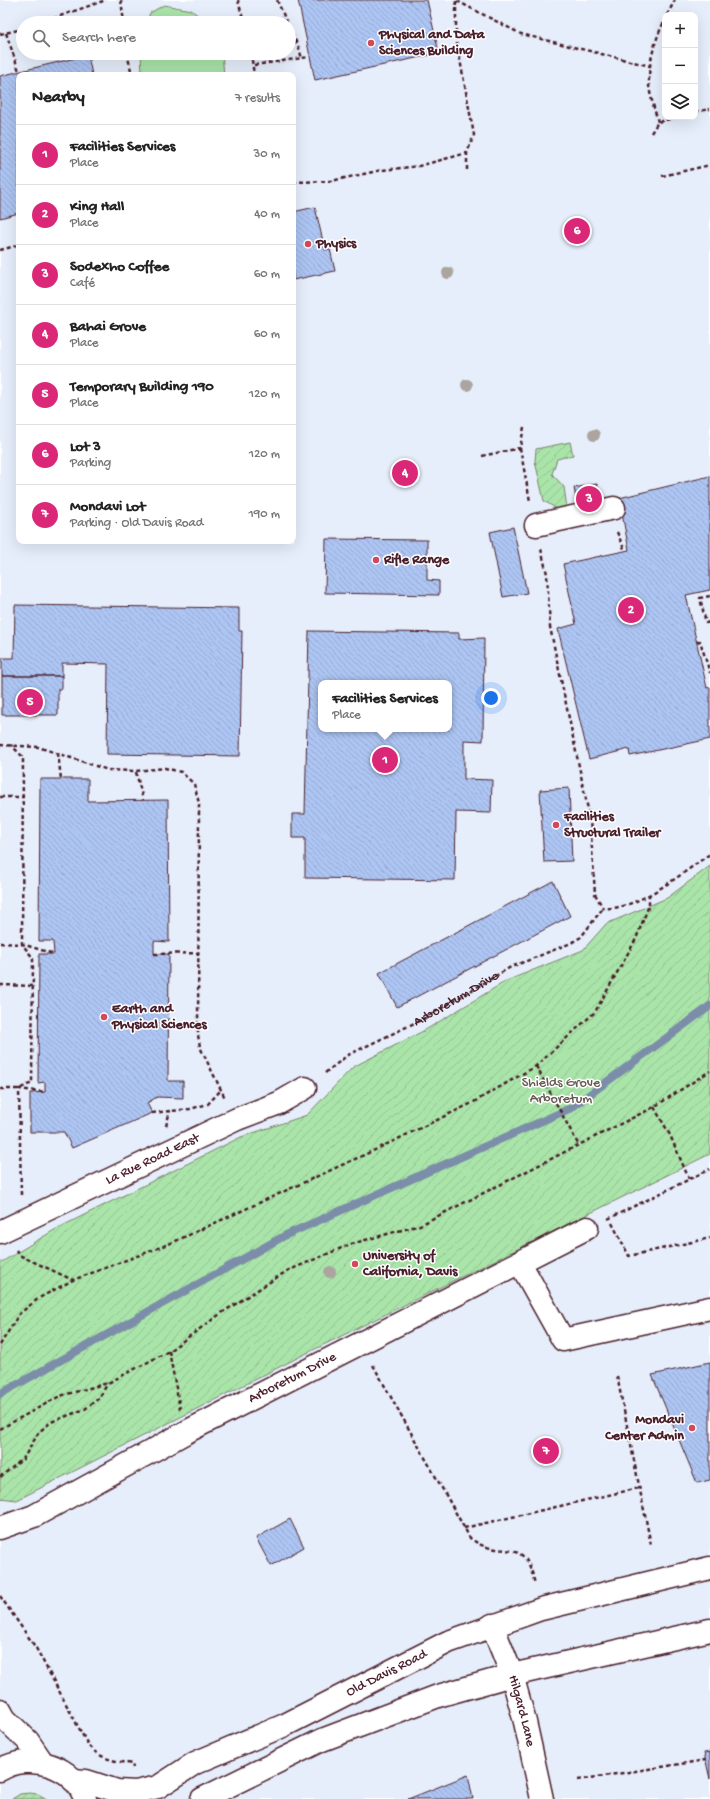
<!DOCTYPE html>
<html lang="en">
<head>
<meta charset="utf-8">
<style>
  body { margin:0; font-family:"Gochi Hand",sans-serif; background:#f2f2f2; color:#222 }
  .controls { position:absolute; right:12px; top:12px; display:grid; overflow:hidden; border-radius:8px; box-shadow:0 4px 16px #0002 }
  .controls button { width:36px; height:36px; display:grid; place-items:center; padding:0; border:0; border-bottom:1px solid #e0e0e0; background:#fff; color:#222; font:20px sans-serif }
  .you { position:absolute; left:491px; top:698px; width:14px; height:14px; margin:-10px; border:3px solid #fff; border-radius:50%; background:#1a73e8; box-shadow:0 0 0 6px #1a73e833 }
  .badge { display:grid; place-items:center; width:26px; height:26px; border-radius:50%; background:#db2777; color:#fff; font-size:13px; font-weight:700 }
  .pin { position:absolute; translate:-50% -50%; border:2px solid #fff; box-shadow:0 1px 4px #0006 }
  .popup { position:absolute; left:318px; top:680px; width:134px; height:52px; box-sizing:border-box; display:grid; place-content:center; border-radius:8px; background:#fff; filter:drop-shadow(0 1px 3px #0005); font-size:13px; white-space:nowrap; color:#767676 }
  .popup b { font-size:15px; color:#222 }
  .popup::after { content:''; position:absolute; left:50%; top:100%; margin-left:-8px; border:8px solid transparent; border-top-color:#fff }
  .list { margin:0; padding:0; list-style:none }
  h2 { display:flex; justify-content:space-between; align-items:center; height:52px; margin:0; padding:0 16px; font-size:17px }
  h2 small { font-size:13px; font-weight:400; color:#767676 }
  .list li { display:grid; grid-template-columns:26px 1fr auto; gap:12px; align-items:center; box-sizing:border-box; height:60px; padding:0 16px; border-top:1px solid #e0e0e0 }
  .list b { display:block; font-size:15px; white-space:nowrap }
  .list p { margin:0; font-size:13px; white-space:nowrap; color:#767676 }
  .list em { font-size:13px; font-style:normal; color:#767676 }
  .icon { flex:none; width:22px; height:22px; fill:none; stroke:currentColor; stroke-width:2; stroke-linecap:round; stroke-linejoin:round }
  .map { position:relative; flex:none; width:710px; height:1799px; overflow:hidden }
  .search { position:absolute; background:#fff; box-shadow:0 4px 16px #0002; left:16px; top:16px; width:280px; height:44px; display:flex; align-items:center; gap:10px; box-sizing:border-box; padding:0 14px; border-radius:22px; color:#767676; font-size:15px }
  .panel { position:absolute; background:#fff; box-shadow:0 4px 16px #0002; left:16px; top:72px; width:280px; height:472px; border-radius:8px }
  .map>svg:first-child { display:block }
  .built { fill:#e6eefb; fill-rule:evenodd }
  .grass { fill:#a9e4a9; stroke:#7a826a }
  .garden { fill:url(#garden-furrows); stroke:#7a826a }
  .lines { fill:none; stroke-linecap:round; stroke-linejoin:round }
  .stream { stroke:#7b8da9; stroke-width:8 }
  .building { fill:url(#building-back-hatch); stroke:#4a1f2b; fill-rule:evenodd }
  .minor-casing { stroke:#4a1f2b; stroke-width:25 }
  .path { stroke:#4a1f2b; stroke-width:2.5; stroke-dasharray:4 3; stroke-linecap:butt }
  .minor { stroke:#fff; stroke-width:22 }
  .tree { fill:#aba49f }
  .poi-dot { fill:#d1495b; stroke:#fff; stroke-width:1.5 }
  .labels { text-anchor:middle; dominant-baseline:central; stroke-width:3; stroke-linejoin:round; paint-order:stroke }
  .poi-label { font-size:14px; font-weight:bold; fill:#4a1f2b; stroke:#fff; text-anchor:start }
  .street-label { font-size:14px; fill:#4a1f2b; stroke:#fff }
  .park-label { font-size:14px; fill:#665a51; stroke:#fff }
</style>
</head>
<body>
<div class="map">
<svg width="710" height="1799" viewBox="0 0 710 1799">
  <defs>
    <pattern id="garden-furrows" width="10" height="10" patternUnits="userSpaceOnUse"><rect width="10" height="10" fill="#a9e4a9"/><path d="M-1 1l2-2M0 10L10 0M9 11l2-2" fill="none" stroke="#93c392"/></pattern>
    <pattern id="building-back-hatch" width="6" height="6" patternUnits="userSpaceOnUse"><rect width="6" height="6" fill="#adc5f3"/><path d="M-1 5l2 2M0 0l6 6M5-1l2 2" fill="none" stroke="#96a9d0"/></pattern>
  </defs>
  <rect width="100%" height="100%" fill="#fff"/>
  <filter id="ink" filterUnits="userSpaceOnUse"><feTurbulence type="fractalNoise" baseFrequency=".025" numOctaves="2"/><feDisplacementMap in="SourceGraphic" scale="8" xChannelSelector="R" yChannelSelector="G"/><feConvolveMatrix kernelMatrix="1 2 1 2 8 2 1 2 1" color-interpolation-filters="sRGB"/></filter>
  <g filter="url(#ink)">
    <path class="built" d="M 0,0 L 710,0 L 710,1799 L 0,1799 ZM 665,15 L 695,15 L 695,117 L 665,117 ZM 23,23 L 289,23 L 289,53 L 23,53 ZM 19,75 L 293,75 L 293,541 L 19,541 ZM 321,683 L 449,683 L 449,729 L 321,729 Z"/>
    <path class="grass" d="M 164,5 L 191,10 L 208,23 L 146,23 L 150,13 Z
      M 141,53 L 222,53 L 224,75 L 142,75 Z"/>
    <path class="garden" d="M 570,442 L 573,455 L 557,459 L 552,474 L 564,487 L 567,508 L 557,509 L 544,501 L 535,461 L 536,449 Z
      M 710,866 L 710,1154 L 303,1355 L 17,1500 L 0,1498 L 0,1263 L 56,1229 L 241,1137 L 307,1115 L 353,1067 L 427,1029 L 506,981 L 583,950 L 606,924 L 667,898 Z
      M 29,1793 L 38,1794 L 47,1799 L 12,1799 L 20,1794 Z"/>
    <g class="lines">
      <path class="stream" d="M 0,1394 L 286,1235 L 571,1108 L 710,1006"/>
    </g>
    <path class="building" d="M 298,0 L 427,0 L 439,53 L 315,80 Z
      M 88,55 L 92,75 L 19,75 L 19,213 L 0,218 L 0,76 Z
      M 315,207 L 325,250 L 330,249 L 335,271 L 293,280 L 293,212 Z
      M 710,476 L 710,590 L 686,595 L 707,688 L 710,687 L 710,739 L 630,756 L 629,749 L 589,759 L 558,629 L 576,624 L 563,564 L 629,550 L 619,498 Z
      M 597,484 L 601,498 L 577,503 L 574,488 Z
      M 513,527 L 527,593 L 503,597 L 490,532 Z
      M 326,539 L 427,540 L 427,580 L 439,581 L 439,595 L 325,593 Z
      M 15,605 L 239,608 L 239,631 L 242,631 L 240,756 L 107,754 L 108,664 L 62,663 L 62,676 L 2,676 L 2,658 L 14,658 Z
      M 309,631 L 459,633 L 459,639 L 484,638 L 483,741 L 464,740 L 464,779 L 492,780 L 491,813 L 456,812 L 455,880 L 305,878 L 305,838 L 292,838 L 292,814 L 305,814 ZM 321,683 L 449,683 L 449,729 L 321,729 Z
      M 2,676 L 62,676 L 62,689 L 58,689 L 58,715 L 2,715 Z
      M 40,779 L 88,779 L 88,801 L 168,800 L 169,942 L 154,941 L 154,954 L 169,954 L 168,1081 L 183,1081 L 183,1098 L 157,1097 L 147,1103 L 152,1113 L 72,1148 L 64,1132 L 30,1132 L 30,1093 L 45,1092 L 45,1082 L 38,1083 L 39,954 L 54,954 L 53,941 L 39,941 Z
      M 569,788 L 572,861 L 544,862 L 540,790 Z
      M 553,881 L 570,916 L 397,1007 L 379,973 Z
      M 710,1362 L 710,1480 L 697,1483 L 652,1375 Z
      M 290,1519 L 304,1547 L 271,1566 L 256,1538 Z
      M 710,1752 L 710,1779 L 704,1753 Z
      M 468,1775 L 473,1799 L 408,1799 Z"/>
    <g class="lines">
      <defs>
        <g id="minor">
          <path d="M 536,525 L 614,508"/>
          <path id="s2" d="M 0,1232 L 237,1119 L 279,1103 L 305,1088"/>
          <path d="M 520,1263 L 563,1340 L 710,1308"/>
          <path id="s3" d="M 0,1528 L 34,1516 L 190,1430 L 587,1228"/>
          <path id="s4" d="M 492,1625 L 512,1675 L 525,1722 L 542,1799"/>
          <path d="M 0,1710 L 5,1719 L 28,1741 L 43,1763"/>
          <path d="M 0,1770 C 29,1752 74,1765 85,1799"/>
          <path id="s5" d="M 73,1780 L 86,1781 L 117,1791 L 136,1792 L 158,1787 L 195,1763 L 285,1725 L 448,1642 L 541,1609 L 710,1568"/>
          <path d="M 202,1799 L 322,1740 L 438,1696 L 512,1675 L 710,1630"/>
        </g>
      </defs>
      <use href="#minor" class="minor-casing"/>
      <g class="path">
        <path d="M 121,0 L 124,23"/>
        <path d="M 238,0 L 244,23"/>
        <path d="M 277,0 L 287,23"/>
        <path d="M 456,1 L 456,38 L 474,135 L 467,153 L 467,173"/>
        <path d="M 457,1 L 521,34 L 650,66"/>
        <path d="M 667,15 L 675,0"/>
        <path d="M 40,23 L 106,0"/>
        <path d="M 289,27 L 299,48 L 302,59"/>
        <path d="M 6,33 L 19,71"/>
        <path d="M 0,34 L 23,29"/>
        <path d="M 127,53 L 132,75"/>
        <path d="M 251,53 L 254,75"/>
        <path d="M 254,65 L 309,57"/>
        <path d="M 695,112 L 710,109"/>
        <path d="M 658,122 C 655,110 650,97 649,85 C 648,64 655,39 665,20"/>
        <path d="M 651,133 L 658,122 L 677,117"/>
        <path d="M 662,176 L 710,165"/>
        <path d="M 293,182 L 331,181 L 382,170 L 419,166 L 467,153"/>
        <path d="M 0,250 L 19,245"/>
        <path d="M 524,427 L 520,448 L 530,501"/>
        <path d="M 482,456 L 520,448"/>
        <path d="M 617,532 L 625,551"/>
        <path d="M 541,549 L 547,574 L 550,627 L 590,819 L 595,894 L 603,908 C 635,912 684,872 710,854"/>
        <path d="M 710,596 L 700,598 L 706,623 L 710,622"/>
        <path d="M 697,642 L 700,641 L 710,673"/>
        <path d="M 0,745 L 38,747 L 108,770 L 136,771 L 165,768 L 181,772 L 194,784 L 199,803 L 198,1035 L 200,1047 L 225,1098"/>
        <path d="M 58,753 L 61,779"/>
        <path d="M 136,772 L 143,800"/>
        <path d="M 0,797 L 23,797"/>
        <path d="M 0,943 L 22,944 L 54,954"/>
        <path d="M 154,954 L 199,953"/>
        <path d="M 0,985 L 34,986"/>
        <path d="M 536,1066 L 578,1144"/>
        <path id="s1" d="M 325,1073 L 348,1055 L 425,1018 L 509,968 L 571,943 L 581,937 L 603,908"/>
        <path d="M 0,1089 L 19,1089 L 32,1083 L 33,958 L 22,944 L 23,757 L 11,745"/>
        <path d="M 654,1107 L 670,1135 L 689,1179"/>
        <path d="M 152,1113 L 190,1109 L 208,1104 L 221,1090"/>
        <path d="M 166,1126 L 170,1111"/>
        <path d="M 21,1195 L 19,1089 L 45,1092"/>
        <path d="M 608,1219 L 710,1169"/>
        <path d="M 612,1223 L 629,1256 L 710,1238"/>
        <path d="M 16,1250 L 19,1255 L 73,1280"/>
        <path d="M 0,1345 L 19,1314 L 39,1298 L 73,1280 L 169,1244 L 377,1149 L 472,1103 L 536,1066 L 595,1012 L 636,939 L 649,905 L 649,895"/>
        <path d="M 169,1351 L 180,1409"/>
        <path d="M 373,1365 L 470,1538 C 501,1563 525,1531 535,1585"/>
        <path d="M 617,1376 L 651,1545"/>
        <path d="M 0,1429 L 60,1396 L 108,1383 L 169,1351 L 223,1312 L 287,1271 L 351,1244 L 420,1225 L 654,1107 L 710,1071"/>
        <path d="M 0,1477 L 23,1459 L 39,1432 L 51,1422 L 85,1409 L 99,1398 L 108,1383"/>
        <path d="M 464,1528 L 639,1488"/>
        <path d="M 0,1596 L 36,1648 L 88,1745 C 100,1759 114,1761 132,1764 L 133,1768"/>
        <path d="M 578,1780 L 706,1760"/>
      </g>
      <use href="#minor" class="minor"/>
    </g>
    <g class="tree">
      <circle cx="448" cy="273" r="6"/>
      <circle cx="467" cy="385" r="6"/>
      <circle cx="594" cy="435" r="6"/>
      <circle cx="330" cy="1272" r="6"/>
    </g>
  </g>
  <g class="poi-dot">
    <circle cx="371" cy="43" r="4"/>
    <circle cx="308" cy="244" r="4"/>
    <circle cx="376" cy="560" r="4"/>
    <circle cx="556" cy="825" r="4"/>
    <circle cx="104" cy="1017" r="4"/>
    <circle cx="355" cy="1264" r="4"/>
    <circle cx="692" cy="1428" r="4"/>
  </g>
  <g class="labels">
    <g class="poi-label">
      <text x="379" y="35">Physical and Data<tspan x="379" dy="16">Sciences Building</tspan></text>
      <text x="316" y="244">Physics</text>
      <text x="384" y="560">Rifle Range</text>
      <text x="564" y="817">Facilities<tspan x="564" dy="16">Structural Trailer</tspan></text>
      <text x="112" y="1009">Earth and<tspan x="112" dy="16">Physical Sciences</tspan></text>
      <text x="363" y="1256">University of<tspan x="363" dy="16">California, Davis</tspan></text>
      <text x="684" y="1420" text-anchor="end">Mondavi<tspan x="684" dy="16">Center Admin</tspan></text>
    </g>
    <g class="street-label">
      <text stroke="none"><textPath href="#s1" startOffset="151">Arboretum Drive</textPath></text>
      <text stroke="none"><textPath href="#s2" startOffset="169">La Rue Road East</textPath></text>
      <text stroke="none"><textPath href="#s3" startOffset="329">Arboretum Drive</textPath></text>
      <text stroke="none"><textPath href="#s5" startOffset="343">Old Davis Road</textPath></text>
      <text stroke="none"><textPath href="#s4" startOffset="91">Hilgard Lane</textPath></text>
    </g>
    <g class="park-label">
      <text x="561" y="1083">Shields Grove<tspan x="561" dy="16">Arboretum</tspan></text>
    </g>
  </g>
</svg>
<div class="controls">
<button>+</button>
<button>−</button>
<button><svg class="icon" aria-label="layers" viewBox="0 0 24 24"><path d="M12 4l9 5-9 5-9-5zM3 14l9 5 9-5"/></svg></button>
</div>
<div class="you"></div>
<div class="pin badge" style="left:385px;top:760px">1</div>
<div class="popup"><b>Facilities Services</b>Place</div>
<div class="pin badge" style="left:631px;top:610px">2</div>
<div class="pin badge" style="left:589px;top:499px">3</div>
<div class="pin badge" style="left:405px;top:473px">4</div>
<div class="pin badge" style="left:30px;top:702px">5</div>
<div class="pin badge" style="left:577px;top:231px">6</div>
<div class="pin badge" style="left:546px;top:1451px">7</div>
<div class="search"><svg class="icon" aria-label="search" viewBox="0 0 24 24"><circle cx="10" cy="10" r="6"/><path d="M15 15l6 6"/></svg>Search here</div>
<section class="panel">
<h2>Nearby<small>7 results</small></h2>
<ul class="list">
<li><span class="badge">1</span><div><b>Facilities Services</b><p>Place</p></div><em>30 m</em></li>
<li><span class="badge">2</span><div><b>King Hall</b><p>Place</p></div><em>40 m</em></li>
<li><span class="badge">3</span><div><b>Sodexho Coffee</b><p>Café</p></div><em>60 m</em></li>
<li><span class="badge">4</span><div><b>Bahai Grove</b><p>Place</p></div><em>60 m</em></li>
<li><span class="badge">5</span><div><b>Temporary Building 190</b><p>Place</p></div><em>120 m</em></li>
<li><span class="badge">6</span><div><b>Lot 3</b><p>Parking</p></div><em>120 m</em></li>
<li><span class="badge">7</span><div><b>Mondavi Lot</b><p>Parking · Old Davis Road</p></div><em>190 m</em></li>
</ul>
</section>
</div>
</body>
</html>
